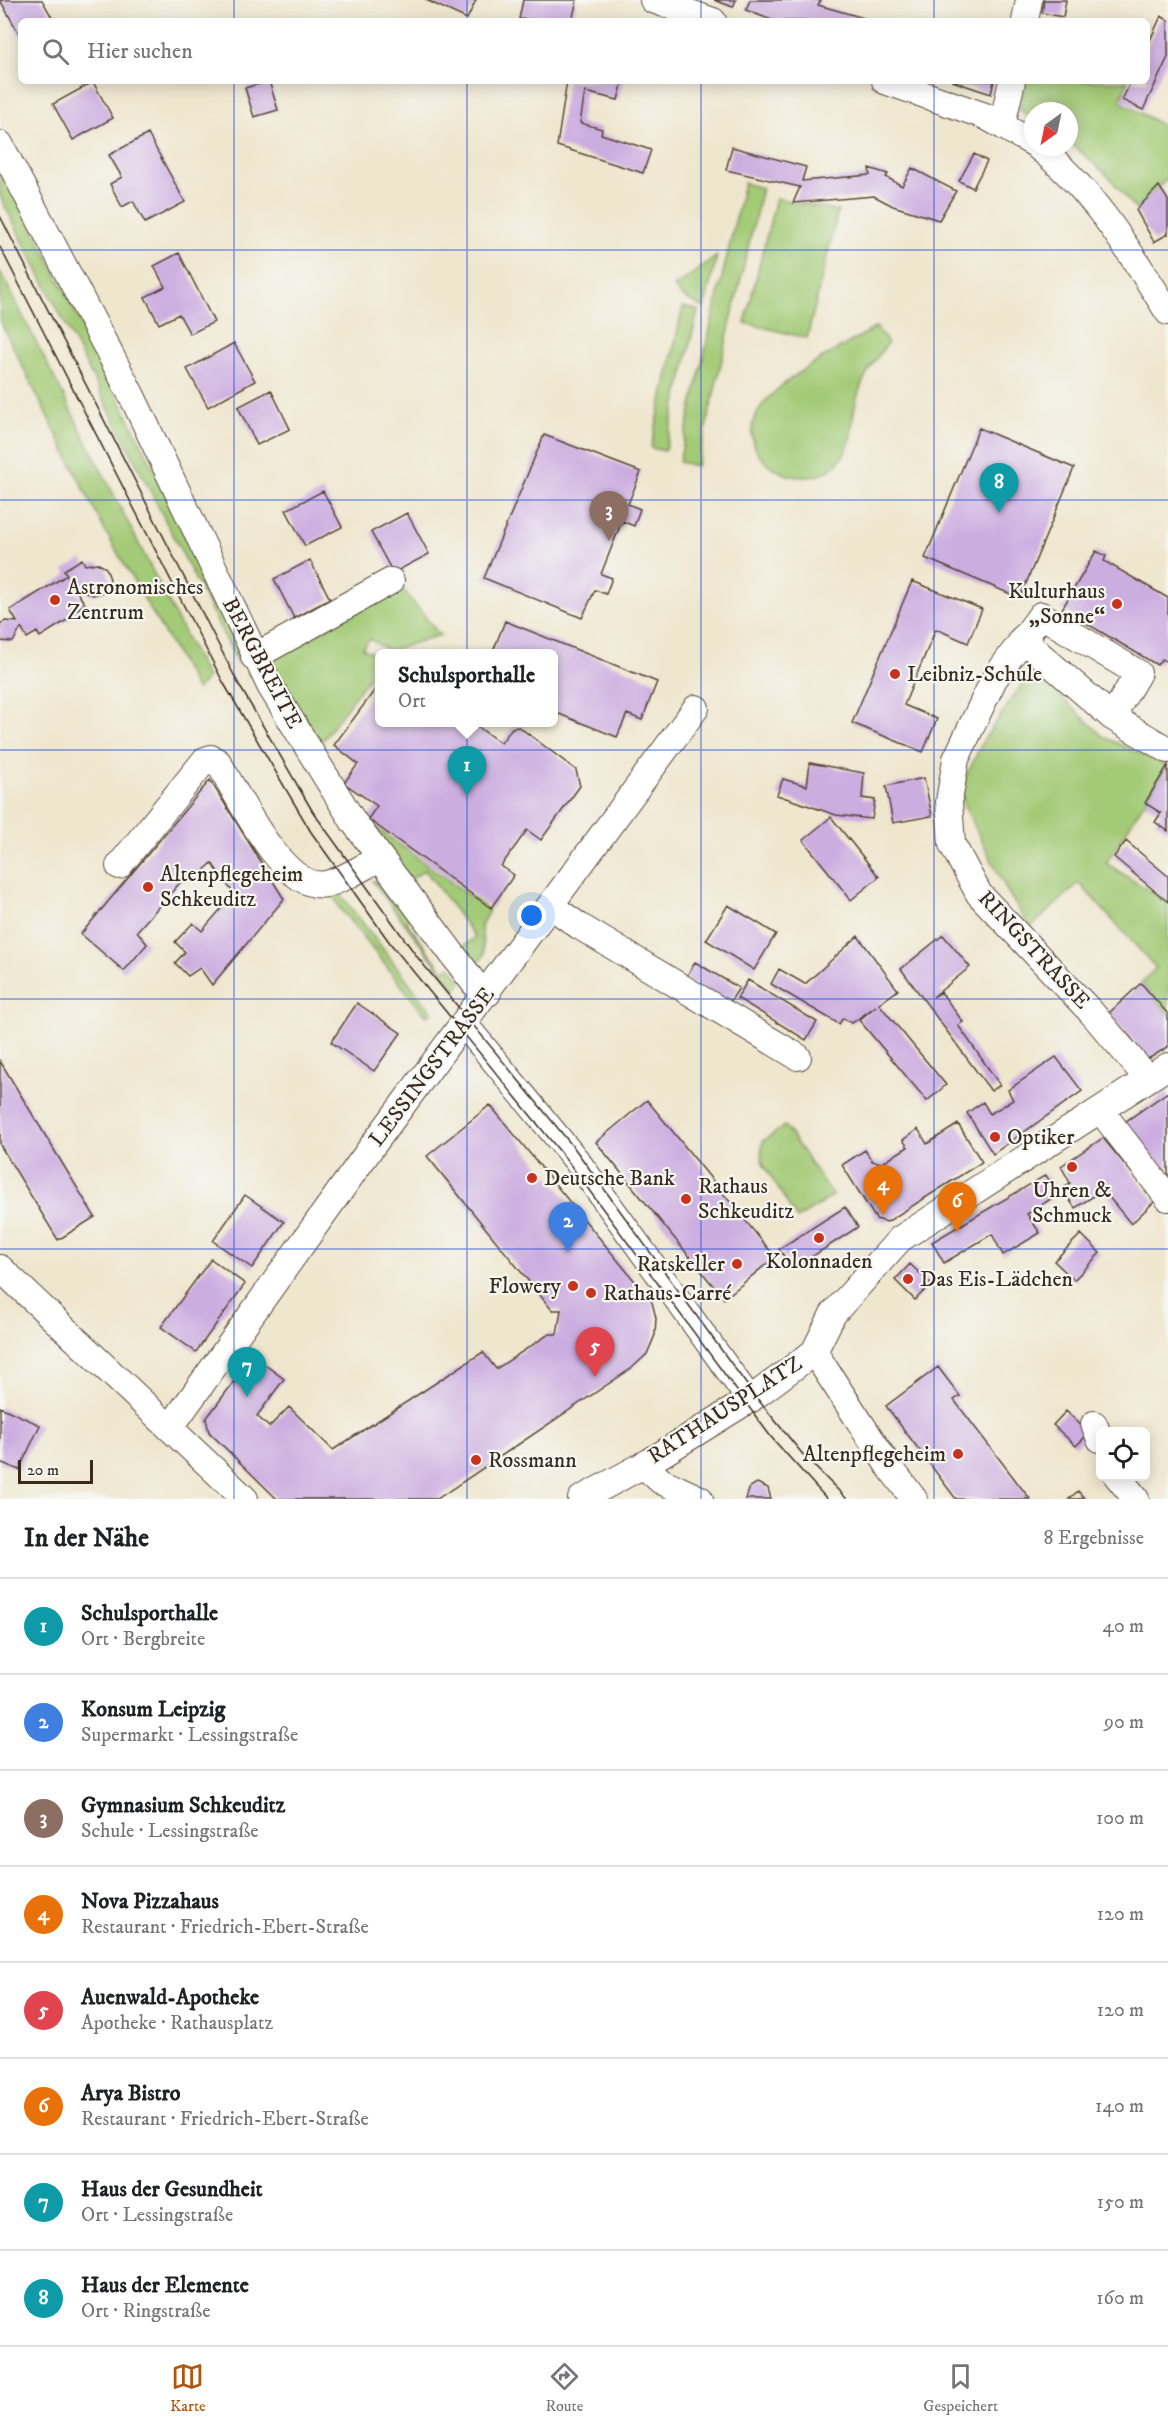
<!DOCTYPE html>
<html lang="de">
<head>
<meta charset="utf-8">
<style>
  body { margin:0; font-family:"IM FELL DW Pica",serif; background:#f6f6f6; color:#202124 }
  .controls { position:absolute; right:18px; bottom:18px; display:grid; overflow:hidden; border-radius:9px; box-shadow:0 3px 15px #0003 }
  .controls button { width:54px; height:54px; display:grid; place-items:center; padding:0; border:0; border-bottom:2px solid #e0e0e0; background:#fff; color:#202124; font:30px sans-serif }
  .compass { position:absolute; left:1024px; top:102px; width:54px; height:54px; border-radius:50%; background:#fff; box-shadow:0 3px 15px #0003; rotate:213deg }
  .scale { position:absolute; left:18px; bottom:15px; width:75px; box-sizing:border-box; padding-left:6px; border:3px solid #3b2a1e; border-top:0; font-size:16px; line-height:21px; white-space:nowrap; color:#3b2a1e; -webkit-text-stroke:4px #f6f6f2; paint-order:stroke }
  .you { position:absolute; left:532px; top:916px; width:21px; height:21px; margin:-15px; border:4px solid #fff; border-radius:50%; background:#1a73e8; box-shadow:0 0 0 9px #1a73e833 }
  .badge { display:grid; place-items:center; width:39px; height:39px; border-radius:50%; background:#b45309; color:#fff; font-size:20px; font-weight:700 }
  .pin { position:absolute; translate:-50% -50px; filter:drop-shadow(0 2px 3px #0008) }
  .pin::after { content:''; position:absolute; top:32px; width:21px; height:18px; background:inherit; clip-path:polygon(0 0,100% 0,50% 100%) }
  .popup { position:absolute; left:375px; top:649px; width:183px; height:78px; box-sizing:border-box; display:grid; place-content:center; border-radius:9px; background:#fff; filter:drop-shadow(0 2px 4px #0005); font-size:20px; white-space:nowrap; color:#757577 }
  .popup b { font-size:22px; color:#202124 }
  .popup::after { content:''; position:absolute; left:50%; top:100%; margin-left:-12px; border:12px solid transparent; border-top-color:#fff }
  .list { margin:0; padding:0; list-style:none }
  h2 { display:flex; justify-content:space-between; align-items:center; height:78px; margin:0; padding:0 24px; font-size:26px }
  h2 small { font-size:20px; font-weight:400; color:#757577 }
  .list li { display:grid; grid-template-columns:39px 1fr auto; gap:18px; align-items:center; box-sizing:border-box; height:96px; padding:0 24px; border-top:2px solid #e0e0e0 }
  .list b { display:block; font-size:22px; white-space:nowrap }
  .list p { margin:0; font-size:20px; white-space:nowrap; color:#757577 }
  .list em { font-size:20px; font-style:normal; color:#757577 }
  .icon { flex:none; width:33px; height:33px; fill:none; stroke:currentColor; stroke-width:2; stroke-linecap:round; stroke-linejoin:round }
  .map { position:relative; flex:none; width:1168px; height:1499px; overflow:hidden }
  .search { position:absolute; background:#fff; box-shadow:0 3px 15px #0003; left:18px; right:18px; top:18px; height:66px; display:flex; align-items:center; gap:15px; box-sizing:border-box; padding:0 21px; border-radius:9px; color:#757577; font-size:22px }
  .sheet { height:846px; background:#fff }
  nav { display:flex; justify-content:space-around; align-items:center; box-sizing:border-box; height:84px; border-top:2px solid #e0e0e0; background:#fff; font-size:16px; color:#757577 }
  nav a { display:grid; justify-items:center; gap:3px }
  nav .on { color:#b45309 }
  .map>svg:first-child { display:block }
  .green { fill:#a3ca76; stroke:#6f7a4a; stroke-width:1.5 }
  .building { fill:#ccade0 }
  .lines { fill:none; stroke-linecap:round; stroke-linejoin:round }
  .minor-casing { stroke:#564638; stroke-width:28 }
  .minor { stroke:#fff; stroke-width:26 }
  .tram { stroke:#3b2a1e; stroke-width:1.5 }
  .grid { fill:none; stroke:#1d4ed8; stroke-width:1.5; stroke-opacity:0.55 }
  .poi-dot { fill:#c8321e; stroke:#f6f6f2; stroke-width:2 }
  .labels { text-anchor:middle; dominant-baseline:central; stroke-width:4.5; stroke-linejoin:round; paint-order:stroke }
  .poi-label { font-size:22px; fill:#3b2a1e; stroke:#f6f6f2; text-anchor:start }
  .street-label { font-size:22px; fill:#3b2a1e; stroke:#f6f6f2 }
</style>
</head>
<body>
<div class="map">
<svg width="1168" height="1499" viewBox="0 0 1168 1499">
  <rect width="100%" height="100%" fill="#f6f6f2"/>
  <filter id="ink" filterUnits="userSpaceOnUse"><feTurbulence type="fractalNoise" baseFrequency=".0167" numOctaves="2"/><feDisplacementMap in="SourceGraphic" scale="12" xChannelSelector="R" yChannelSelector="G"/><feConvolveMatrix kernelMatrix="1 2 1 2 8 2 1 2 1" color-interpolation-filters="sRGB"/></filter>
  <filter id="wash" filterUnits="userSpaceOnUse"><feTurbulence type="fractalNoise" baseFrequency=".008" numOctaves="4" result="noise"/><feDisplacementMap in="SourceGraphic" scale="24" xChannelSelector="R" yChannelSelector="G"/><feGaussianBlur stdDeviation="1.35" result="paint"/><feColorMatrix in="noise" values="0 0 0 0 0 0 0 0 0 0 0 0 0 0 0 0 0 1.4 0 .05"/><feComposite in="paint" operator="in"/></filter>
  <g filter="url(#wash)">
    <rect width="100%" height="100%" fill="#efe6ce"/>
    <path class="green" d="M 1026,81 L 1128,81 L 1120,101 L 1168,129 L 1168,178 L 1136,210 L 1108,176 L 1069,142 L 1069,111 L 1033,111 L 1033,118 L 1019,110 Z
      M 0,162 L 202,564 L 242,659 L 238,663 L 0,196 Z
      M 744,183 L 762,188 L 697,466 L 679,462 Z
      M 776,198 L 838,211 L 807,338 L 745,323 Z
      M 717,256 L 704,308 L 683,297 L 674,287 Z
      M 0,271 L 207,678 L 197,690 L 106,533 L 0,321 Z
      M 683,307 L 698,310 L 665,451 L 651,448 Z
      M 876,327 L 888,343 C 872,363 860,381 855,406 C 851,424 853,444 841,459 C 805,505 722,455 763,404 C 789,372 841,349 876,327 Z
      M 401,587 L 440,635 L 389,651 L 370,639 L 362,648 L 380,657 L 380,662 L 320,744 L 266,661 Z
      M 1032,670 L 1104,737 L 1167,766 L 1106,863 L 1168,903 L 1168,1014 L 1141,983 L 1156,968 L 1079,883 L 1030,928 L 1007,891 L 958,793 L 983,741 Z
      M 367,821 L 489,910 L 481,926 L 484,955 L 475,968 L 461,948 L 475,937 L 425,870 L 410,880 Z
      M 372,880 L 393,891 L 412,916 L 406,921 L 443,971 L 450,966 L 462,982 L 456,991 Z
      M 338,891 L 432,1012 L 426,1016 L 339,907 L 332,892 Z
      M 785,1126 L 833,1196 L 797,1219 L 763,1164 L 761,1155 L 763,1141 Z"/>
    <g id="blocks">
      <path class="building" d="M 0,0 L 42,0 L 54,21 L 21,21 L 21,37 Z
        M 426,0 L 476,0 L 467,19 Z
        M 523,0 L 577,0 L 572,21 L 519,19 Z
        M 714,0 L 736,0 L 733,7 Z
        M 750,0 L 821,0 L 818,5 L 864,18 L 863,21 L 774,21 L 746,10 Z
        M 1044,0 L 1066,0 L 1063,17 L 1042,13 Z
        M 1161,16 L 1168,20 L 1168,57 L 1143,110 L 1122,100 L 1131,81 L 1147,81 L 1147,47 Z
        M 269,81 L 278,110 L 254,117 L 245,88 Z
        M 567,81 L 623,81 L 618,100 L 585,92 L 580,123 L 602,129 L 601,134 L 651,150 L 643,173 L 557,146 Z
        M 952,81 L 994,81 L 991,94 Z
        M 93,82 L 113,118 L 73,140 L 53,104 Z
        M 148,134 L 185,202 L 145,223 L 133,201 L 122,207 L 110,184 L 122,177 L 109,155 Z
        M 732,147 L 806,167 L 802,181 L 870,175 L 869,168 L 888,174 L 886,177 L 902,186 L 912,168 L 956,191 L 939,220 L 893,206 L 874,196 L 793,203 L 800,187 L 726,170 Z
        M 974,154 L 987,161 L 973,188 L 959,181 Z
        M 1159,186 L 1168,200 L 1168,234 L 1154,242 L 1136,210 Z
        M 179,253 L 214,322 L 190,334 L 179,314 L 159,324 L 145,297 L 165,287 L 154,266 Z
        M 234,343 L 255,381 L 208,407 L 187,369 Z
        M 271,390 L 290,429 L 257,445 L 238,407 Z
        M 979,428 L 1074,468 L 1020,598 L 925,558 Z
        M 544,435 L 641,472 L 628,504 L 640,509 L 634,526 L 622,521 L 601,574 L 612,578 L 606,594 L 595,590 L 582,618 L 484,578 Z
        M 323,491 L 342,527 L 305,546 L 286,510 Z
        M 407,513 L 429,554 L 393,573 L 371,532 Z
        M 1096,551 L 1106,556 L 1104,561 L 1168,598 L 1168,662 L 1162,659 L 1157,665 L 1062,609 Z
        M 82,559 L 85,565 L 97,563 L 106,568 L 110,579 L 104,592 L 93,595 L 81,590 L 77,592 L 85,604 L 73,612 L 75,615 L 40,637 L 37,632 L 27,638 L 21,628 L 13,642 L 1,641 L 0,624 L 5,621 L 17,622 L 10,610 L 67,575 L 64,570 Z
        M 310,560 L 330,599 L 294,618 L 274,579 Z
        M 912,581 L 982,609 L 968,643 L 936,629 L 904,705 L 937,719 L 923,752 L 852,723 Z
        M 505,621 L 657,682 L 642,720 L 627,714 L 617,737 L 554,712 L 554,654 L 492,654 Z
        M 380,683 L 380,723 L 472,723 L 501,743 L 512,728 L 519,727 L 576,770 L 580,786 L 541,840 L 527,830 L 501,866 L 514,875 L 491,908 L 368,819 L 377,806 L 344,783 L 358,764 L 334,745 Z
        M 810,763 L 864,773 L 862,798 L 875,800 L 872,819 L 836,815 L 777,795 L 783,779 L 807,786 Z
        M 1168,765 L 1168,831 L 1155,822 L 1161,813 L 1145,803 Z
        M 924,778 L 932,816 L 893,823 L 886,786 Z
        M 210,780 L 284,899 L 212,985 L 200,968 L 188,976 L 175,963 L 185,952 L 175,942 L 193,923 L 202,931 L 234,894 L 212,863 L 192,881 L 187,875 L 137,931 L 147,944 L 124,971 L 81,934 Z
        M 831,817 L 879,877 L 851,900 L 803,840 Z
        M 1126,841 L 1168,876 L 1168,902 L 1114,857 Z
        M 728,905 L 776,934 L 754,970 L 706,940 Z
        M 943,935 L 970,967 L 933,997 L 941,992 L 963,1022 L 958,1025 L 1000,1085 L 991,1091 L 901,969 Z
        M 858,936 L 898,990 L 879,1004 L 946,1085 L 927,1101 L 859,1020 L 876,1006 L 852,1023 L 843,1018 L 839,1024 L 771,984 L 779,969 L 805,984 Z
        M 695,962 L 739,988 L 728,1005 L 685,979 Z
        M 748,980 L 817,1022 L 806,1040 L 737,998 Z
        M 1141,983 L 1168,1014 L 1168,1047 L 1146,1060 L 1131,1038 L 1108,1014 Z
        M 357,1003 L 401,1033 L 374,1071 L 331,1042 Z
        M 1056,1057 L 1082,1091 L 993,1154 L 967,1113 L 983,1102 L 990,1114 L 1013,1100 L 1008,1090 Z
        M 0,1061 L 95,1217 L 58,1240 L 0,1145 Z
        M 1168,1092 L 1168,1183 L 1122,1124 Z
        M 647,1100 L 775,1257 L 724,1299 L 596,1142 Z
        M 490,1105 L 652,1302 L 656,1318 L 655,1335 L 647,1354 L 632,1368 L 437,1499 L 277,1499 L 209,1432 L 206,1419 L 253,1356 L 284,1379 L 257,1416 L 269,1427 L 289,1407 L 333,1450 L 483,1352 L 496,1369 L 549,1334 L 557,1334 L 561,1310 L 552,1310 L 427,1156 Z
        M 958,1124 L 982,1162 L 887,1222 L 876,1219 L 842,1165 L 865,1150 L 872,1161 L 882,1163 L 908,1147 L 903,1140 L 918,1129 L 927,1144 Z
        M 1103,1138 L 1155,1201 L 1131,1224 L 1103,1190 L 1075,1208 L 1062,1189 L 1070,1183 L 1061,1166 Z
        M 1046,1175 L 1057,1195 L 1027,1214 L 1040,1233 L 1003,1255 L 992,1234 L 944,1263 L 932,1242 Z
        M 245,1195 L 284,1222 L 252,1268 L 213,1241 Z
        M 845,1207 L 858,1227 L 793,1269 L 779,1249 Z
        M 1081,1234 L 1100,1253 L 1074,1280 L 1054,1261 Z
        M 211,1259 L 245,1284 L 196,1352 L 161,1327 Z
        M 910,1264 L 931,1284 L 915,1300 L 895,1280 Z
        M 938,1367 L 960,1396 L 954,1400 L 1030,1499 L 956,1499 L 886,1406 Z
        M 0,1407 L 40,1425 L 19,1470 L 0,1462 Z
        M 1066,1411 L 1089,1433 L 1076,1446 L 1053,1425 Z
        M 757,1483 L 768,1488 L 771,1499 L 746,1499 L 750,1487 Z
        M 1078,1491 L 1085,1499 L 1069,1499 Z"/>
    </g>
  </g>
  <g filter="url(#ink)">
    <use href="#blocks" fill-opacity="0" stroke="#564638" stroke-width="1.5"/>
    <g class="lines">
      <defs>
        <path id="minor" d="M 653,0 L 713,21
          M 1025,21 L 1029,0
          M 885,81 L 985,116 L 1033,143
          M 1002,125 L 1012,81
          M 0,144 L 132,396 L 270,686 L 353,821 L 474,983 L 488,993
          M 1038,147 C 1094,191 1130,252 1168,312
          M 1022,639 L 1112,717 L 1168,750
          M 254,657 L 391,581
          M 1112,717 L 1138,673 L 1041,615 L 994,679 L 956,759 L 949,802 L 952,844 L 979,894 L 1091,1012 L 1148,1079
          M 119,866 L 205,760 L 211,758 L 218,762 C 237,793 283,893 326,884 C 344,880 364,866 380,858
          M 551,906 L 579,926 L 798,1057
          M 464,1024 L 577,1161 L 750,1400
          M 1101,1111 L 1168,1198
          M 0,1268 L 245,1499
          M 814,1352 L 888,1465 L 914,1499
          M 1094,1424 L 1100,1439
          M 170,1428 L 373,1145 L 696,708
          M 643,1465 L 661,1481 L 700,1499
          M 1117,1476 L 1136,1499
          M 581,1499 L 649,1462 L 755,1396 L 814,1352 L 833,1314 L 900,1239 L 1168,1066"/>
      </defs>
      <use href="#minor" class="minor-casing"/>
      <use href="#minor" class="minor"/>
      <path class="tram" d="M 0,216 L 238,683 L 313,812 L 418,958 L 575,1149 L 755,1396 L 805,1457 L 847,1499
        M 0,247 L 223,682 L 311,832 L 390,943 L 566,1159 L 771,1437 L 827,1499"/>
    </g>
  </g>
  <path class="grid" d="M 234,0 L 234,21M 467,0 L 467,21M 701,0 L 701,21M 934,0 L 934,21M 234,81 L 234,1499M 467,81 L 467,1499M 701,81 L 701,1499M 934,81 L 934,1499M 0,250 L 1168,250M 0,500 L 1168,500M 0,750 L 1168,750M 0,999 L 1168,999M 0,1249 L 1168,1249"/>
  <g class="poi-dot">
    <circle cx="55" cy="600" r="6"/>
    <circle cx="1117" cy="604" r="6"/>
    <circle cx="895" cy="674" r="6"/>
    <circle cx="148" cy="887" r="6"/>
    <circle cx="995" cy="1137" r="6"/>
    <circle cx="1072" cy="1167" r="6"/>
    <circle cx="532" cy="1178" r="6"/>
    <circle cx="686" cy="1199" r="6"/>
    <circle cx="819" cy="1238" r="6"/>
    <circle cx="737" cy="1264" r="6"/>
    <circle cx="908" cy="1279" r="6"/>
    <circle cx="573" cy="1286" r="6"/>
    <circle cx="591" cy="1293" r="6"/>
    <circle cx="958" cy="1454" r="6"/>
    <circle cx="476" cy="1460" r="6"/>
  </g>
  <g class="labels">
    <g class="poi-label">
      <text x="67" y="587">Astronomisches<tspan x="67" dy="25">Zentrum</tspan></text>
      <text x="1105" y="591" text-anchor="end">Kulturhaus<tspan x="1105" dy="25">„Sonne“</tspan></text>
      <text x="907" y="674">Leibniz-Schule</text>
      <text x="160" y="874">Altenpflegeheim<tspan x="160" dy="25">Schkeuditz</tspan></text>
      <text x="1007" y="1137">Optiker</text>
      <text x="544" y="1178">Deutsche Bank</text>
      <text x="698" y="1186">Rathaus<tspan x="698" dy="25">Schkeuditz</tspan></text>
      <text x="1072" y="1190" text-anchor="middle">Uhren &amp;<tspan x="1072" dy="25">Schmuck</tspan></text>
      <text x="819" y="1261" text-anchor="middle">Kolonnaden</text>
      <text x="725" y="1264" text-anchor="end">Ratskeller</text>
      <text x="920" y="1279">Das Eis-Lädchen</text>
      <text x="561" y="1286" text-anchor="end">Flowery</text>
      <text x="603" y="1293">Rathaus-Carré</text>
      <text x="946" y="1454" text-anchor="end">Altenpflegeheim</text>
      <text x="488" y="1460">Rossmann</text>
    </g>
    <g class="street-label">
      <text transform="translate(262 663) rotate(62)">BERGBREITE</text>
      <text transform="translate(1034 950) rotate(47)">RINGSTRASSE</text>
      <text transform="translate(432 1067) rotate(-53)">LESSINGSTRASSE</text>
      <text transform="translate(725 1410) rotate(-33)">RATHAUSPLATZ</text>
    </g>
  </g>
</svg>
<div class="controls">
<button><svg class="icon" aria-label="locate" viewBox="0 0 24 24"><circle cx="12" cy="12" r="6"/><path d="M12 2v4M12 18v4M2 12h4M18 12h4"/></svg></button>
</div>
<svg class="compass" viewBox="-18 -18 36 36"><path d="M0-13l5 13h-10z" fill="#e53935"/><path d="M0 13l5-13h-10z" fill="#757577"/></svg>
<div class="scale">20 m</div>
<div class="you"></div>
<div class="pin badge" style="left:467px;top:796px;background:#0f9aa8">1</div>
<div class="popup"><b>Schulsporthalle</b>Ort</div>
<div class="pin badge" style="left:568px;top:1252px;background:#3f7fe0">2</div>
<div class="pin badge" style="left:609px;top:541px;background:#8d6e63">3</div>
<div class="pin badge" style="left:883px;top:1215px;background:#e8710a">4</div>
<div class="pin badge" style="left:595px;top:1377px;background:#e0444e">5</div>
<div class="pin badge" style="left:957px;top:1232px;background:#e8710a">6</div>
<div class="pin badge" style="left:247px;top:1397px;background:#0f9aa8">7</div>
<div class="pin badge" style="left:999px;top:513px;background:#0f9aa8">8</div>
<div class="search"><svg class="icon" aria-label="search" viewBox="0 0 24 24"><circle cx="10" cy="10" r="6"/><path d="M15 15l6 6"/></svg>Hier suchen</div>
</div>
<section class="sheet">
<h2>In der Nähe<small>8 Ergebnisse</small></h2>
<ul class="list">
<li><span class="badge" style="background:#0f9aa8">1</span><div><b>Schulsporthalle</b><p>Ort · Bergbreite</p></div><em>40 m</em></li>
<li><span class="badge" style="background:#3f7fe0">2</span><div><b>Konsum Leipzig</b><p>Supermarkt · Lessingstraße</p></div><em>90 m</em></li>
<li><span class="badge" style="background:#8d6e63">3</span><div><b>Gymnasium Schkeuditz</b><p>Schule · Lessingstraße</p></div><em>100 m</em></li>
<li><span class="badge" style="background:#e8710a">4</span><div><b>Nova Pizzahaus</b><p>Restaurant · Friedrich-Ebert-Straße</p></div><em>120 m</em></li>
<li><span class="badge" style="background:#e0444e">5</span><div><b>Auenwald-Apotheke</b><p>Apotheke · Rathausplatz</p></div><em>120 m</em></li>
<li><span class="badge" style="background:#e8710a">6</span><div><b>Arya Bistro</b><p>Restaurant · Friedrich-Ebert-Straße</p></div><em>140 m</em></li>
<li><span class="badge" style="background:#0f9aa8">7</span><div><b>Haus der Gesundheit</b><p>Ort · Lessingstraße</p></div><em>150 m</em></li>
<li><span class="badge" style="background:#0f9aa8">8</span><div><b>Haus der Elemente</b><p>Ort · Ringstraße</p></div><em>160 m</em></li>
</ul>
</section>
<nav>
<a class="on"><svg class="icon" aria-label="map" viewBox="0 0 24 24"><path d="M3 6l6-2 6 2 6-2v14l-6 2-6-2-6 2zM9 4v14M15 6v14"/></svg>Karte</a>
<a><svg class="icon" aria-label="directions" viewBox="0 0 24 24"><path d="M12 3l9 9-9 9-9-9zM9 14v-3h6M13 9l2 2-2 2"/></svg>Route</a>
<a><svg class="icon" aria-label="saved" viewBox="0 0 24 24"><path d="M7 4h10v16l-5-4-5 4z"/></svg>Gespeichert</a>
</nav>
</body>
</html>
